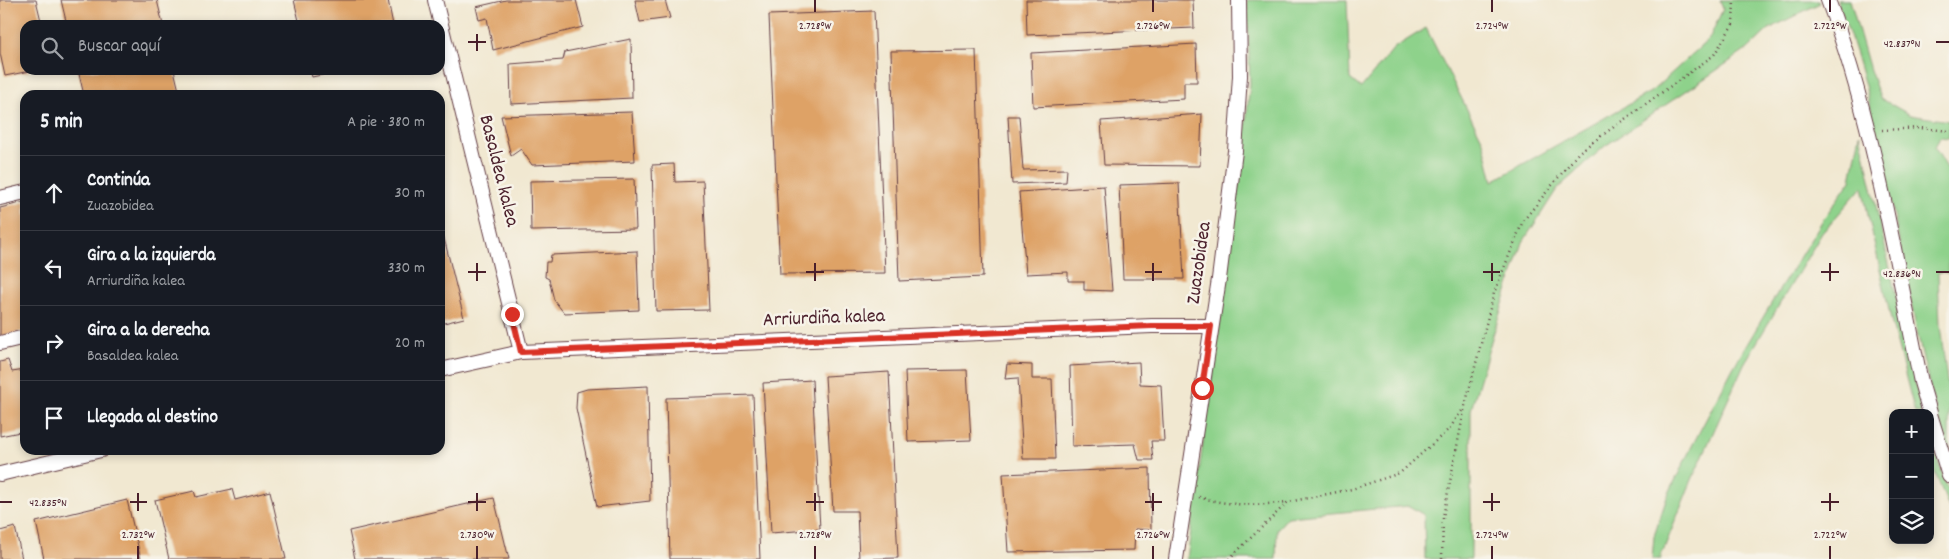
<!DOCTYPE html>
<html lang="es">
<head>
<meta charset="utf-8">
<style>
  body { margin:0; font-family:Dekko,sans-serif; background:#242831; color:#f1f3f6 }
  .controls { position:absolute; right:15px; bottom:15px; display:grid; overflow:hidden; border-radius:10px; box-shadow:0 2px 8px #0003 }
  .controls button { width:45px; height:45px; display:grid; place-items:center; padding:0; border:0; border-bottom:1px solid #363941; background:#171b24; color:#f1f3f6; font:25px sans-serif }
  .stop { position:absolute; width:15px; height:15px; margin:-11px; border:4px solid #d93025; border-radius:50%; background:#fff }
  .stop.end { background:#d93025; border-color:#fff; box-shadow:0 1px 5px #0008 }
  .list { margin:0; padding:0; list-style:none }
  h2 { display:flex; justify-content:space-between; align-items:center; height:65px; margin:0; padding:0 20px; font-size:21px }
  h2 small { font-size:16px; font-weight:400; color:#9ea1a6 }
  .list li { display:grid; grid-template-columns:32px 1fr auto; gap:15px; align-items:center; box-sizing:border-box; height:75px; padding:0 20px; border-top:1px solid #363941 }
  .list b { display:block; font-size:19px; white-space:nowrap }
  .list p { margin:0; font-size:16px; white-space:nowrap; color:#9ea1a6 }
  .list em { font-size:16px; font-style:normal; color:#9ea1a6 }
  .icon { flex:none; width:28px; height:28px; fill:none; stroke:currentColor; stroke-width:2; stroke-linecap:round; stroke-linejoin:round }
  .map { position:relative; flex:none; width:1949px; height:559px; overflow:hidden }
  .search { position:absolute; background:#171b24; box-shadow:0 2px 8px #0003; left:20px; top:20px; width:425px; height:55px; display:flex; align-items:center; gap:12px; box-sizing:border-box; padding:0 18px; border-radius:15px; color:#9ea1a6; font-size:19px }
  .panel { position:absolute; background:#171b24; box-shadow:0 2px 8px #0003; left:20px; top:90px; width:425px; height:365px; border-radius:15px }
  .map>svg:first-child { display:block }
  .green { fill:#8ed28b; stroke:#6c785b }
  .building { fill:#dea266 }
  .lines { fill:none; stroke-linecap:round; stroke-linejoin:round }
  .minor-casing { stroke:#633d44; stroke-width:16 }
  .path { stroke:#633d44; stroke-width:2.5; stroke-dasharray:1 4; stroke-linecap:butt }
  .minor { stroke:#fff; stroke-width:14 }
  .route { stroke:#d93025; stroke-width:6 }
  .ticks { fill:none; stroke:#4a1f2b; stroke-width:2 }
  .labels { text-anchor:middle; dominant-baseline:central; stroke-width:5; stroke-linejoin:round; paint-order:stroke }
  .street-label { font-size:20px; fill:#4a1f2b; stroke:#f7f3e8 }
  .ticks-label { font-size:12px; text-anchor:middle; fill:#4a1f2b; stroke:#f7f3e8; stroke-width:5; stroke-linejoin:round; paint-order:stroke }
</style>
</head>
<body>
<div class="map">
<svg width="1949" height="559" viewBox="0 0 1949 559">
  <rect width="100%" height="100%" fill="#f7f3e8"/>
  <filter id="ink" filterUnits="userSpaceOnUse"><feTurbulence type="fractalNoise" baseFrequency=".02" numOctaves="2"/><feDisplacementMap in="SourceGraphic" scale="10" xChannelSelector="R" yChannelSelector="G"/><feConvolveMatrix kernelMatrix="1 2 1 2 8 2 1 2 1" color-interpolation-filters="sRGB"/></filter>
  <filter id="wash" filterUnits="userSpaceOnUse"><feTurbulence type="fractalNoise" baseFrequency=".0096" numOctaves="4" result="noise"/><feDisplacementMap in="SourceGraphic" scale="20" xChannelSelector="R" yChannelSelector="G"/><feGaussianBlur stdDeviation="1.12" result="paint"/><feColorMatrix in="noise" values="0 0 0 0 0 0 0 0 0 0 0 0 0 0 0 0 0 1.4 0 .05"/><feComposite in="paint" operator="in"/></filter>
  <g filter="url(#wash)">
    <rect width="100%" height="100%" fill="#f1e8d1"/>
    <path class="green" d="M 1247,0 L 1347,0 L 1350,79 L 1361,88 L 1394,48 L 1426,28 L 1483,141 L 1493,181 L 1652,91 L 1709,39 L 1723,9 L 1720,0 L 1819,0 L 1820,3 L 1769,29 L 1748,49 L 1605,146 L 1557,189 L 1523,242 L 1492,338 L 1471,410 L 1471,559 L 1425,559 L 1424,515 L 1409,506 L 1288,517 L 1277,529 L 1276,559 L 1187,559 L 1242,161 L 1250,84 Z
      M 1837,0 L 1850,0 L 1870,70 L 1880,98 L 1910,115 L 1949,121 L 1949,138 L 1940,137 L 1935,148 L 1949,171 L 1949,273 L 1938,272 L 1940,326 L 1949,396 L 1949,453 C 1900,305 1894,145 1837,0 Z
      M 1860,134 L 1922,413 L 1915,413 L 1892,324 L 1862,187 L 1822,233 L 1744,364 L 1691,482 L 1661,556 L 1661,559 L 1652,559 L 1654,536 L 1667,497 L 1692,446 L 1733,368 L 1778,292 L 1824,218 L 1851,180 Z
      M 1930,437 L 1949,494 L 1949,508 L 1930,460 Z"/>
    <g id="blocks">
      <path class="building" d="M 0,0 L 36,0 L 42,25 L 25,25 L 25,70 L 30,71 L 5,76 L 0,53 Z
        M 61,0 L 157,0 L 163,25 L 67,25 Z
        M 294,0 L 388,0 L 393,25 L 300,25 Z
        M 506,0 L 576,0 L 583,27 L 493,50 L 487,18 L 479,20 L 476,7 Z
        M 635,0 L 665,0 L 670,18 L 640,22 Z
        M 1026,0 L 1193,0 L 1194,28 L 1027,35 Z
        M 874,11 L 885,273 L 780,274 L 769,15 Z
        M 631,39 L 632,98 L 511,104 L 510,64 L 563,60 L 565,52 Z
        M 1196,44 L 1197,82 L 1184,82 L 1184,99 L 1033,107 L 1031,53 Z
        M 976,50 L 983,277 L 899,281 L 891,51 Z
        M 78,70 L 174,70 L 180,95 L 84,95 Z
        M 310,70 L 340,70 L 340,71 L 312,77 Z
        M 632,112 L 635,161 L 532,165 L 521,149 L 511,156 L 501,116 Z
        M 1202,114 L 1200,166 L 1104,165 L 1101,121 Z
        M 1008,116 L 1019,116 L 1023,170 L 1067,169 L 1066,182 L 1012,184 Z
        M 674,164 L 675,182 L 703,181 L 709,310 L 656,311 L 652,165 Z
        M 634,179 L 636,229 L 531,231 L 530,181 Z
        M 1179,183 L 1184,279 L 1123,279 L 1119,185 Z
        M 1104,186 L 1112,291 L 1084,290 L 1084,281 L 1068,281 L 1068,272 L 1026,274 L 1019,192 Z
        M 25,202 L 25,331 L 0,337 L 0,208 Z
        M 440,222 L 464,318 L 440,324 Z
        M 637,251 L 639,310 L 564,313 L 554,300 L 549,279 L 545,277 L 546,262 L 550,262 L 551,255 Z
        M 8,360 L 12,372 L 25,370 L 25,431 L 0,436 L 0,362 Z
        M 1139,362 L 1140,384 L 1161,385 L 1164,441 L 1151,441 L 1153,460 L 1139,460 L 1135,444 L 1072,446 L 1070,366 Z
        M 1007,364 L 1032,365 L 1032,379 L 1052,379 L 1055,459 L 1023,459 L 1018,378 L 1005,379 Z
        M 967,370 L 971,440 L 908,442 L 905,371 Z
        M 889,372 L 898,558 L 859,559 L 857,511 L 833,511 L 825,376 Z
        M 812,380 L 820,529 L 771,533 L 763,383 Z
        M 648,386 L 650,501 L 597,507 L 576,408 L 577,392 L 587,389 Z
        M 753,395 L 760,559 L 670,559 L 666,398 Z
        M 1150,468 L 1151,530 L 1135,529 L 1134,550 L 1008,552 L 1003,474 Z
        M 232,489 L 235,500 L 270,491 L 286,559 L 169,559 L 155,500 L 194,491 L 196,497 Z
        M 494,498 L 509,559 L 355,559 L 349,531 Z
        M 127,500 L 141,559 L 44,559 L 36,522 Z
        M 15,527 L 22,559 L 0,559 L 0,531 Z"/>
    </g>
  </g>
  <g filter="url(#ink)">
    <use href="#blocks" fill-opacity="0" stroke="#633d44" stroke-width="1"/>
    <g class="lines">
      <defs>
        <path id="minor" d="M 435,0 L 521,352
          M 1828,0 C 1874,123 1894,254 1921,382 L 1930,413
          M 0,198 L 25,192
          M 0,343 L 25,337
          M 440,370 L 521,352 L 1152,326 L 1211,326
          M 1930,414 L 1949,476
          M 0,474 L 101,450
          M 1176,559 L 1219,279 L 1235,151 L 1240,76 L 1239,0"/>
      </defs>
      <use href="#minor" class="minor-casing"/>
      <path class="path" d="M 1882,130 L 1920,128 L 1949,131
        M 1199,497 C 1228,506 1256,506 1287,502
        M 1229,559 L 1288,502 L 1352,489 L 1400,473 L 1449,429 L 1464,408
        M 1442,559 L 1443,517 L 1465,406 L 1494,293 L 1523,221 L 1579,152 L 1714,55 L 1733,24 L 1734,0"/>
      <use href="#minor" class="minor"/>
    </g>
  </g>
  <g class="lines" filter="url(#ink)">
    <path class="route" d="M 512,314 L 521,352 L 1152,326 L 1211,326 L 1202,388"/>
  </g>
  <path class="ticks" d="M 815,0 L 815,12M 1153,0 L 1153,12M 1492,0 L 1492,12M 1830,0 L 1830,12M 477,34 L 477,51M 468,42 L 486,42M 1936,42 L 1949,42M 477,263 L 477,281M 815,263 L 815,281M 1153,263 L 1153,281M 1492,263 L 1492,281M 1830,263 L 1830,281M 468,272 L 486,272M 806,272 L 824,272M 1145,272 L 1162,272M 1483,272 L 1500,272M 1821,272 L 1839,272M 1936,272 L 1949,272M 138,493 L 138,511M 477,493 L 477,511M 815,493 L 815,511M 1153,493 L 1153,511M 1492,493 L 1492,511M 1830,493 L 1830,511M 0,502 L 12,502M 130,502 L 147,502M 468,502 L 486,502M 806,502 L 824,502M 1145,502 L 1162,502M 1483,502 L 1500,502M 1821,502 L 1839,502M 138,546 L 138,559M 477,546 L 477,559M 815,546 L 815,559M 1153,546 L 1153,559M 1492,546 L 1492,559M 1830,546 L 1830,559"/>
  <g class="labels">
    <g class="street-label">
      <text transform="translate(498 171) rotate(76)">Basaldea kalea</text>
      <text transform="translate(1200 263) rotate(-82)">Zuazobidea</text>
      <text transform="translate(824 319) rotate(-2)">Arriurdiña kalea</text>
    </g>
  </g>
  <g class="ticks-label">
    <text x="815" y="29">2.728°W</text>
    <text x="1153" y="29">2.726°W</text>
    <text x="1492" y="29">2.724°W</text>
    <text x="1830" y="29">2.722°W</text>
    <text x="1902" y="47">42.837°N</text>
    <text x="1902" y="277">42.836°N</text>
    <text x="48" y="506">42.835°N</text>
    <text x="138" y="538">2.732°W</text>
    <text x="477" y="538">2.730°W</text>
    <text x="815" y="538">2.728°W</text>
    <text x="1153" y="538">2.726°W</text>
    <text x="1492" y="538">2.724°W</text>
    <text x="1830" y="538">2.722°W</text>
  </g>
</svg>
<div class="controls">
<button>+</button>
<button>−</button>
<button><svg class="icon" aria-label="layers" viewBox="0 0 24 24"><path d="M12 4l9 5-9 5-9-5zM3 14l9 5 9-5"/></svg></button>
</div>
<div class="stop" style="left:1202px;top:388px"></div>
<div class="stop end" style="left:512px;top:314px"></div>
<div class="search"><svg class="icon" aria-label="search" viewBox="0 0 24 24"><circle cx="10" cy="10" r="6"/><path d="M15 15l6 6"/></svg>Buscar aquí</div>
<section class="panel">
<h2>5 min<small>A pie · 380 m</small></h2>
<ul class="list">
<li><svg class="icon" aria-label="ahead" viewBox="0 0 24 24"><path d="M12 20V5M6 11l6-6 6 6"/></svg><div><b>Continúa</b><p>Zuazobidea</p></div><em>30 m</em></li>
<li><svg class="icon" aria-label="left" viewBox="0 0 24 24"><path d="M17 20v-9H6M10 6l-5 5 5 5"/></svg><div><b>Gira a la izquierda</b><p>Arriurdiña kalea</p></div><em>330 m</em></li>
<li><svg class="icon" aria-label="right" viewBox="0 0 24 24"><path d="M7 20v-9h11M14 6l5 5-5 5"/></svg><div><b>Gira a la derecha</b><p>Basaldea kalea</p></div><em>20 m</em></li>
<li><svg class="icon" aria-label="arrive" viewBox="0 0 24 24"><path d="M6 21V4h12l-3 4 3 4H6"/></svg><div><b>Llegada al destino</b></div></li>
</ul>
</section>
</div>
</body>
</html>
